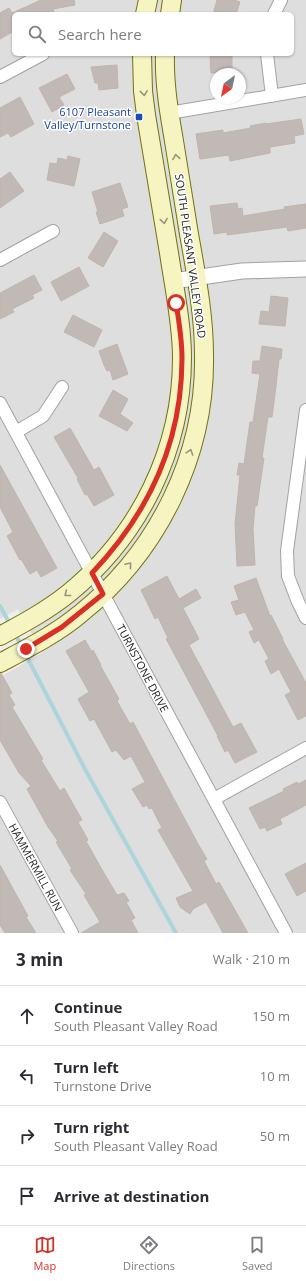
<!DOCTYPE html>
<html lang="en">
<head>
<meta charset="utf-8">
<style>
  body { margin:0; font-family:"Open Sans",sans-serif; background:#f2f2f3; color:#2b2b33 }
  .compass { position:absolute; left:210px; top:68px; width:36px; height:36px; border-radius:50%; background:#fff; box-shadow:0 1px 3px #0004; rotate:213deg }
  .stop { position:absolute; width:12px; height:12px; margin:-9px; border:3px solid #d93025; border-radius:50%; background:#fff }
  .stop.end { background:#d93025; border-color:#fff; box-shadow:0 1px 4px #0008 }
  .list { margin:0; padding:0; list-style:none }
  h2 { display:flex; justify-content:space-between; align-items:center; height:52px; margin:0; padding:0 16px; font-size:17px }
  h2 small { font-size:13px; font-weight:400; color:#7c7c81 }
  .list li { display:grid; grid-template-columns:26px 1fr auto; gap:12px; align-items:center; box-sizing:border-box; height:60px; padding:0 16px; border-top:1px solid #e1e1e2 }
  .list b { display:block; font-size:15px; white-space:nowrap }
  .list p { margin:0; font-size:13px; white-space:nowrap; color:#7c7c81 }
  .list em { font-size:13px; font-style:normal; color:#7c7c81 }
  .icon { flex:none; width:22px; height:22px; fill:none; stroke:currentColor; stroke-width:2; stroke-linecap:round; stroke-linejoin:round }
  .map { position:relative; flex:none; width:306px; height:933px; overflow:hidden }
  .search { position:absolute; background:#fff; box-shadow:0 1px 3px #0004; left:12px; right:12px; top:12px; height:44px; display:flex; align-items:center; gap:10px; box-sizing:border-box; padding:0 14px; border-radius:6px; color:#7c7c81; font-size:15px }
  .sheet { height:292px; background:#fff }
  nav { display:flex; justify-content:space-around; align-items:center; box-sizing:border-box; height:56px; border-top:1px solid #e1e1e2; background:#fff; font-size:11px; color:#7c7c81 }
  nav a { display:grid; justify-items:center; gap:2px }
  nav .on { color:#d93025 }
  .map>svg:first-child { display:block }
  .residential { fill:#dfdede; fill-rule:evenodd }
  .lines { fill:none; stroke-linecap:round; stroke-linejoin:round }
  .stream { stroke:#acd4db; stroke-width:4 }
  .building { fill:#c1b9b5; stroke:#c1b4ab }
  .minor-casing { stroke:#a2a2a2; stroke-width:14 }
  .tertiary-casing { stroke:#a2a2a2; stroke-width:17 }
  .secondary-casing { stroke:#6f730d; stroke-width:20 }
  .minor { stroke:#fff; stroke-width:12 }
  .tertiary { stroke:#fff; stroke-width:15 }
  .secondary { stroke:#f6f5c1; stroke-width:18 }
  .oneway { stroke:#969679 }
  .route { stroke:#d93025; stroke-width:5 }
  .transit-dot { fill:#1a4fb4; stroke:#fff; stroke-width:1.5 }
  .labels { text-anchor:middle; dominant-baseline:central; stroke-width:3; stroke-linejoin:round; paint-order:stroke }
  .transit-label { font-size:11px; fill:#164399; stroke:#fff; text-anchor:end }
  .street-label { font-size:11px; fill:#212121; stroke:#fff }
</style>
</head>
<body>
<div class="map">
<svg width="306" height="933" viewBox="0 0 306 933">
  <rect width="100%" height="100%" fill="#f1ede8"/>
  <path class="residential" d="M 0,0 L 306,0 L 306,933 L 0,933 L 0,677 L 42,653 L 18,609 L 0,619 ZM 14,14 L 292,14 L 292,54 L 14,54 ZM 216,74 L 240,74 L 240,98 L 216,98 Z"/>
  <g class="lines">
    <path class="stream" d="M 0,606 L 11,626
      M 15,634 L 22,647
      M 26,655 L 86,771 L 176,933"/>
  </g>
  <path class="building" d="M 41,0 L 74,0 L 75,5 L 53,9 L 55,14 L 12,14 L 14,17 L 14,31 L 0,39 L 0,13 L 9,8 L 12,13 Z
    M 217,0 L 234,0 L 240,2 L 236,14 L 213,14 Z
    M 210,54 L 232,54 L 232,72 L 211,73 Z
    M 117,65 L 118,88 L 99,90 L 98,83 L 95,83 L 91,67 Z
    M 67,74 L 75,89 L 59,97 L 64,105 L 52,112 L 39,88 Z
    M 20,97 L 34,124 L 11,137 L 8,133 L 0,137 L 0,108 Z
    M 301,119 L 304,134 L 294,136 L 295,143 L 270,147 L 270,153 L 230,161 L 229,155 L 200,159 L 196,134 L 223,130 L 223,133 L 251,128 L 250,126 L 266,123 L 266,124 Z
    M 68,156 L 80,159 L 74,186 L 47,180 L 50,163 L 57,164 L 58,158 L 67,160 Z
    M 10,172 L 24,191 L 0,208 L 0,179 Z
    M 120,183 L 128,207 L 122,209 L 124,216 L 100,224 L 96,212 L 98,212 L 92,192 Z
    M 237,203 L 238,209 L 242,208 L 243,216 L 285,209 L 284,207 L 306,204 L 306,228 L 288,231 L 287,227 L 227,235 L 227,232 L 214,234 L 210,206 Z
    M 104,232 L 118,241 L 103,267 L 88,258 Z
    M 79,267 L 89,286 L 61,301 L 51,282 Z
    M 34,275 L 42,290 L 32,295 L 34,298 L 12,309 L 14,312 L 0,319 L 0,293 Z
    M 271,296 L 288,298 L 285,326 L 259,324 L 261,311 L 269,312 Z
    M 73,315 L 102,330 L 94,347 L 64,332 Z
    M 117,344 L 128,374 L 113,380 L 110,370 L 107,371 L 104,365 L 99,351 Z
    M 262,346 L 282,349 L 281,359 L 279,359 L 276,386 L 272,417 L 268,417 L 262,458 L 264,458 L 257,506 L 255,506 L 253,529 L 255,565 L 237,566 L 235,524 L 240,475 L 237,475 L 239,463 L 244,464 L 250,422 L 253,422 L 260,374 L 252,373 L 253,361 L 260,361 Z
    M 113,390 L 128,399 L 120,414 L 133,423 L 127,431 L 99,416 Z
    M 70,428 L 94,470 L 99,467 L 114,495 L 94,506 L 87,494 L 85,495 L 77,479 L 78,478 L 54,437 Z
    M 0,465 L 57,568 L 41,577 L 37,570 L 30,574 L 21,559 L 20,560 L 7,536 L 13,532 L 0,507 Z
    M 167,576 L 179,599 L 196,589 L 201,598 L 183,608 L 199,639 L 189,645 L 233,727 L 241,723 L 257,752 L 235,763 L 228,750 L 225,752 L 217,736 L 218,736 L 170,646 L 166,639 L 168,638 L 158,617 L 155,619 L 141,590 Z
    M 256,578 L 270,616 L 271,615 L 283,639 L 282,639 L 306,683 L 306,716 L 298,720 L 285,695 L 291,692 L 279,669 L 271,674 L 265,661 L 269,659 L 259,640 L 254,643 L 249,632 L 254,630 L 245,612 L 236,615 L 231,602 L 239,600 L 234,586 Z
    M 85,640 L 92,652 L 93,650 L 101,665 L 100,665 L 119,699 L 117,701 L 130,724 L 133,722 L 198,844 L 207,859 L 204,861 L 216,884 L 219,882 L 248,933 L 223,933 L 206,902 L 193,909 L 190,914 L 180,907 L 176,898 L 193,891 L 158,830 L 162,828 L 152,808 L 149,809 L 147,805 L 143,807 L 132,789 L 145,782 L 131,756 L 124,760 L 116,750 L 112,752 L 94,719 L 90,721 L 78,699 L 89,692 L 66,651 Z
    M 0,673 L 1,673 L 12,693 L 9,695 L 15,705 L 12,707 L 43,759 L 41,760 L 60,791 L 64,788 L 82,820 L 78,822 L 88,840 L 86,841 L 101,868 L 117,895 L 124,893 L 129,901 L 126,902 L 135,918 L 131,920 L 138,933 L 81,933 L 100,922 L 84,895 L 86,894 L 70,870 L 72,869 L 56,842 L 58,841 L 48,827 L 27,789 L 31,786 L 19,773 L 0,740 Z
    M 306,780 L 306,805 L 280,819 L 282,824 L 267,831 L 265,827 L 260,829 L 249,808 L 284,791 L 283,789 L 297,782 L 298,784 Z
    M 306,863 L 306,891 L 297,896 L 285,874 Z
    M 0,865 L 28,916 L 26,917 L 36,933 L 5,933 L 0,925 Z"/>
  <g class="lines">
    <defs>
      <path id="minor" d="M 274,14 L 281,0
        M 267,54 L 272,96
        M 0,77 L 43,54
        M 169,113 L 306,90
        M 0,260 L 53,231
        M 0,403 L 286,933
        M 306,410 L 287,551 L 288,576 L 298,602 L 306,618
        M 16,432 L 43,416 L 62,387
        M 214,799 L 306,748
        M 0,802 L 72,933"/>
      <path id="tertiary" d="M 173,281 L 242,271 L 306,269"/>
      <path id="secondary" d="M 145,14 L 148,0
        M 170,14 L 172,0
        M 0,636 C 24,623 48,610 69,593 C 140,535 182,449 182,358 C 182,323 174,287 169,253 C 161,207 154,161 146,115 L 143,91 L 142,54
        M 0,663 C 28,648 56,634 80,614 C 158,552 206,455 204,355 C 204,314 196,274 189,234 C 184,203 179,172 174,141 C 169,112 164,83 165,54"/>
    </defs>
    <use href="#minor" class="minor-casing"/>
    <use href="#tertiary" class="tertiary-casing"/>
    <use href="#secondary" class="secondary-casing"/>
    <use href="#minor" class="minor"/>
    <use href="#tertiary" class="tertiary"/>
    <use href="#secondary" class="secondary"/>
  </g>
  <defs><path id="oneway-chevron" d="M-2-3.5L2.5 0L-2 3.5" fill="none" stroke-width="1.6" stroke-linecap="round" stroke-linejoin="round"/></defs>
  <g class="oneway">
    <use href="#oneway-chevron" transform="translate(144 93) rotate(84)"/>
    <use href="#oneway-chevron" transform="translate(176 157) rotate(-99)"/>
    <use href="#oneway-chevron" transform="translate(164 221) rotate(81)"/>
    <use href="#oneway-chevron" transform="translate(190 452) rotate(-72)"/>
    <use href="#oneway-chevron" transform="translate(129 565) rotate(-50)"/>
    <use href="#oneway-chevron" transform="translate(67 594) rotate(142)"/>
  </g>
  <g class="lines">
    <path class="route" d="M 26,649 L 62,627 L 103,594 L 92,573 C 149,513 182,442 182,358 C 182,339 179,321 176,303"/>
  </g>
  <rect class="transit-dot" x="135" y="113" width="8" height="8" rx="2"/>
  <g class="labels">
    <g class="transit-label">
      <text x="131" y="111">6107 Pleasant<tspan x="131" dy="13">Valley/Turnstone</tspan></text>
    </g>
    <g class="street-label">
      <text transform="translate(191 256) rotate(82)">SOUTH PLEASANT VALLEY ROAD</text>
      <text transform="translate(143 668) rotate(62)">TURNSTONE DRIVE</text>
      <text transform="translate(36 867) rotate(61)">HAMMERMILL RUN</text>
    </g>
  </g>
</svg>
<svg class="compass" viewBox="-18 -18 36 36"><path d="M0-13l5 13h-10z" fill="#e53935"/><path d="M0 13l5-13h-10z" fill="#7c7c81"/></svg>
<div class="stop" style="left:176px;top:303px"></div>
<div class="stop end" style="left:26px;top:649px"></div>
<div class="search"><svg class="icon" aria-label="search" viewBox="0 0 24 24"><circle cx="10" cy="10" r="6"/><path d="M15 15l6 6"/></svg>Search here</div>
</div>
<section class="sheet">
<h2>3 min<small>Walk · 210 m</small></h2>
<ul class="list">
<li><svg class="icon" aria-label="ahead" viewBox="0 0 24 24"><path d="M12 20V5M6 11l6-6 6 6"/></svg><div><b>Continue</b><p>South Pleasant Valley Road</p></div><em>150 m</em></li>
<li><svg class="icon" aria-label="left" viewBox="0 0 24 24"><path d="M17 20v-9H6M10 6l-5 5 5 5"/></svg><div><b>Turn left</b><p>Turnstone Drive</p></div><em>10 m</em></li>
<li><svg class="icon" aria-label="right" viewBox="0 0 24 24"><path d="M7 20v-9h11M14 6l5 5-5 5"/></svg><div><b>Turn right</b><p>South Pleasant Valley Road</p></div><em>50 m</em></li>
<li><svg class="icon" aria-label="arrive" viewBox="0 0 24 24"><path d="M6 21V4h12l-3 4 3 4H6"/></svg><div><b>Arrive at destination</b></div></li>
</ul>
</section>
<nav>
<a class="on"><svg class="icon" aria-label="map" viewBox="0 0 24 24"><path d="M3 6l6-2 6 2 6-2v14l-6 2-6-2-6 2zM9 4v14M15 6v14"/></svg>Map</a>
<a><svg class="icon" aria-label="directions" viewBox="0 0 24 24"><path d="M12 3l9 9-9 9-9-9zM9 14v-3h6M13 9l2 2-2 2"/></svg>Directions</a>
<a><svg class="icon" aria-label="saved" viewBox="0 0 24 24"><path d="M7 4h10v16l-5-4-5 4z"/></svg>Saved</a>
</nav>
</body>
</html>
